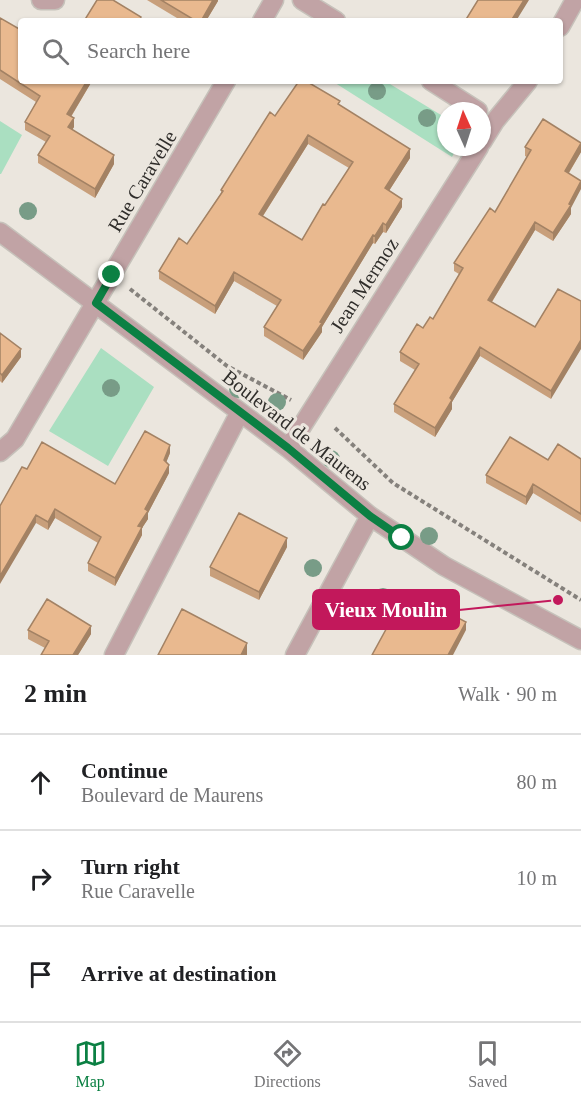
<!DOCTYPE html>
<html lang="en">
<head>
<meta charset="utf-8">
<style>
  body { margin:0; font-family:"Times New Roman",serif; background:#f6f6f6; color:#202124 }
  .compass { position:absolute; left:437px; top:102px; width:54px; height:54px; border-radius:50%; background:#fff; box-shadow:0 2px 4px #0004; rotate:357deg }
  .stop { position:absolute; width:18px; height:18px; margin:-14px; border:4px solid #0b8043; border-radius:50%; background:#fff }
  .stop.end { background:#0b8043; border-color:#fff; box-shadow:0 2px 6px #0008 }
  .list { margin:0; padding:0; list-style:none }
  h2 { display:flex; justify-content:space-between; align-items:center; height:78px; margin:0; padding:0 24px; font-size:26px }
  h2 small { font-size:20px; font-weight:400; color:#757577 }
  .list li { display:grid; grid-template-columns:39px 1fr auto; gap:18px; align-items:center; box-sizing:border-box; height:96px; padding:0 24px; border-top:2px solid #e0e0e0 }
  .list b { display:block; font-size:22px; white-space:nowrap }
  .list p { margin:0; font-size:20px; white-space:nowrap; color:#757577 }
  .list em { font-size:20px; font-style:normal; color:#757577 }
  .icon { flex:none; width:33px; height:33px; fill:none; stroke:currentColor; stroke-width:2; stroke-linecap:round; stroke-linejoin:round }
  .map { position:relative; flex:none; width:581px; height:655px; overflow:hidden }
  .search { position:absolute; background:#fff; box-shadow:0 2px 4px #0004; left:18px; right:18px; top:18px; height:66px; display:flex; align-items:center; gap:15px; box-sizing:border-box; padding:0 21px; border-radius:6px; color:#757577; font-size:22px }
  .sheet { height:366px; background:#fff }
  nav { display:flex; justify-content:space-around; align-items:center; box-sizing:border-box; height:84px; border-top:2px solid #e0e0e0; background:#fff; font-size:16px; color:#757577 }
  nav a { display:grid; justify-items:center; gap:3px }
  nav .on { color:#0b8043 }
  .map>svg:first-child { display:block }
  .green { fill:#aadfc1 }
  .lines { fill:none; stroke-linecap:round; stroke-linejoin:round }
  .minor-casing { stroke:#c6c1ba; stroke-width:21 }
  .path { stroke:#85817c; stroke-width:4; stroke-dasharray:4.5 3; stroke-linecap:butt }
  .minor { stroke:#c1a3a5; stroke-width:18 }
  .tree { fill:#789c87 }
  .wall { fill:#c89f7b; fill-rule:evenodd }
  .shaded-wall { fill:#a38264 }
  .building { fill:#e9b98f; stroke:#a38264; stroke-width:1.5; fill-rule:evenodd }
  .route { stroke:#0b8043; stroke-width:8 }
  .labels { text-anchor:middle; dominant-baseline:central; stroke-width:6; stroke-linejoin:round; paint-order:stroke }
  .street-label { font-size:20px; fill:#302e2b; stroke:#ebe6de }
  .leader { fill:none; stroke:#c2185b; stroke-width:2 }
  .callout-dot { fill:#c2185b; stroke:#ebe6de; stroke-width:2 }
  .callout { fill:#c2185b; stroke:#c2185b; stroke-width:2 }
  .callout-label { font-size:21px; text-anchor:middle; font-weight:bold; fill:#fff }
</style>
</head>
<body>
<div class="map">
<svg width="581" height="655" viewBox="0 0 581 655">
  <rect width="100%" height="100%" fill="#ebe6de"/>
  <path class="green" d="M 332,81 L 385,81 L 446,118 L 446,147 L 457,147 L 452,157 Z
    M 0,121 L 22,135 L 1,174 L 0,174 Z
    M 101,348 L 154,387 L 108,466 L 49,431 Z"/>
  <g class="lines">
    <defs>
      <path id="minor" d="M 41,0 L 55,0
        M 302,0 L 336,21
        M 262,21 L 274,0
        M 560,27 L 575,0
        M 431,81 L 478,111
        M 482,142 L 495,121 L 528,81
        M 0,232 L 288,448 L 370,516 L 444,566 L 581,640
        M 288,448 L 479,147
        M 0,452 L 15,439 L 226,81
        M 114,655 L 240,412
        M 295,655 L 370,516"/>
    </defs>
    <use href="#minor" class="minor-casing"/>
    <path class="path" d="M 130,289 L 227,366 L 291,400
      M 335,428 L 393,483 L 581,600"/>
    <use href="#minor" class="minor"/>
  </g>
  <g class="tree">
    <circle cx="377" cy="91" r="9"/>
    <circle cx="427" cy="118" r="9"/>
    <circle cx="28" cy="211" r="9"/>
    <circle cx="111" cy="388" r="9"/>
    <circle cx="238" cy="389" r="9"/>
    <circle cx="277" cy="402" r="9"/>
    <circle cx="331" cy="459" r="9"/>
    <circle cx="429" cy="536" r="9"/>
    <circle cx="313" cy="568" r="9"/>
    <circle cx="383" cy="597" r="9"/>
  </g>
  <path class="wall" d="M 147,0 L 218,0 L 218,1 L 206,21 L 182,21 Z
    M 0,18 L 92,81 L 71,117 L 74,127 L 72,130 L 114,164 L 95,198 L 38,163 L 38,155 L 46,142 L 25,130 L 25,122 L 36,102 L 0,79 Z
    M 340,105 L 410,158 L 389,191 L 402,207 L 386,233 L 383,232 L 375,244 L 373,243 L 322,327 L 322,332 L 303,360 L 264,336 L 264,327 L 277,306 L 234,281 L 215,314 L 159,279 L 159,271 L 187,244 L 221,193 L 221,190 L 275,116 ZM 308,144 L 349,168 L 302,240 L 263,216 Z
    M 525,147 L 581,152 L 569,173 L 571,214 L 553,241 L 535,230 L 492,302 L 535,327 L 558,289 L 551,399 L 480,356 L 452,402 L 452,409 L 435,437 L 394,412 L 394,404 L 415,370 L 400,361 L 400,352 L 433,319 L 459,274 L 454,271 L 454,263 L 495,212 L 527,157 L 525,156 Z
    M 0,333 L 21,357 L 2,383 L 0,381 Z
    M 170,453 L 166,462 L 169,473 L 148,513 L 148,519 L 142,528 L 142,535 L 115,586 L 88,571 L 88,563 L 98,543 L 55,518 L 48,530 L 36,523 L 27,469 L 115,484 Z
    M 581,459 L 581,522 L 533,493 L 526,505 L 486,483 L 486,475 L 548,460 Z
    M 287,547 L 259,600 L 210,576 L 210,567 Z
    M 28,630 L 91,634 L 78,655 L 41,655 L 45,648 L 28,639 Z"/>
  <path class="shaded-wall" d="M 213,0 L 218,0 L 218,1 L 206,21 L 201,21 Z
    M 524,0 L 529,0 L 516,21 L 511,21 Z
    M 87,81 L 92,81 L 67,123 L 67,114 Z
    M 74,118 L 74,127 L 68,136 L 68,127 Z
    M 308,135 L 308,144 L 259,222 L 259,214 Z
    M 581,143 L 581,152 L 565,179 L 565,171 Z
    M 410,149 L 410,158 L 385,197 L 385,188 Z
    M 114,155 L 114,164 L 95,198 L 95,189 Z
    M 581,181 L 581,189 L 571,208 L 571,214 L 553,241 L 553,233 Z
    M 402,199 L 402,207 L 386,233 L 386,225 Z
    M 535,222 L 535,230 L 488,308 L 488,300 Z
    M 383,223 L 383,232 L 375,244 L 375,236 Z
    M 373,235 L 373,243 L 322,327 L 322,332 L 303,360 L 303,351 L 320,322 Z
    M 234,272 L 234,281 L 215,314 L 215,306 Z
    M 581,340 L 581,349 L 551,399 L 551,391 Z
    M 480,347 L 480,356 L 452,402 L 452,409 L 435,437 L 435,428 L 450,398 Z
    M 21,349 L 21,357 L 2,383 L 2,375 Z
    M 170,445 L 170,453 L 164,468 L 164,460 Z
    M 169,465 L 169,473 L 148,513 L 148,519 L 142,528 L 142,535 L 115,586 L 115,578 L 138,526 L 145,509 Z
    M 533,484 L 533,493 L 526,505 L 526,497 Z
    M 55,509 L 55,518 L 48,530 L 48,522 Z
    M 36,515 L 36,523 L 0,584 L 0,576 Z
    M 287,538 L 287,547 L 259,600 L 259,592 Z
    M 466,622 L 466,630 L 453,655 L 448,655 Z
    M 91,626 L 91,634 L 78,655 L 73,655 Z
    M 247,643 L 247,655 L 241,655 Z"/>
  <path class="building" d="M 97,0 L 113,0 L 141,17 L 139,21 L 84,21 Z
    M 161,0 L 213,0 L 201,21 L 196,21 Z
    M 478,0 L 524,0 L 511,21 L 465,21 Z
    M 0,18 L 21,30 L 21,81 L 87,81 L 67,114 L 74,118 L 68,127 L 114,155 L 95,189 L 38,155 L 50,136 L 25,122 L 40,96 L 0,70 Z
    M 299,81 L 306,81 L 340,101 L 338,104 L 410,149 L 385,188 L 402,199 L 386,225 L 383,223 L 375,236 L 373,235 L 320,322 L 322,323 L 303,351 L 264,327 L 281,300 L 234,272 L 215,306 L 159,271 L 179,238 L 187,244 L 223,191 L 221,190 L 270,112 L 275,116 ZM 308,135 L 353,162 L 325,205 L 323,204 L 302,240 L 259,214 Z
    M 543,119 L 581,143 L 565,171 L 581,181 L 569,204 L 571,205 L 553,233 L 535,222 L 488,300 L 535,327 L 558,289 L 581,301 L 581,340 L 551,391 L 480,347 L 450,398 L 452,400 L 435,428 L 394,404 L 419,364 L 400,352 L 417,324 L 423,328 L 430,317 L 433,319 L 463,268 L 454,263 L 490,208 L 495,212 L 531,150 L 525,147 Z
    M 0,333 L 21,349 L 2,375 L 0,373 Z
    M 145,431 L 170,445 L 164,460 L 169,465 L 145,509 L 148,511 L 138,526 L 142,527 L 115,578 L 88,563 L 101,537 L 55,509 L 48,522 L 36,515 L 0,576 L 0,506 L 22,467 L 27,469 L 42,442 L 115,484 Z
    M 510,437 L 548,460 L 558,444 L 581,459 L 581,514 L 533,484 L 526,497 L 486,475 Z
    M 239,513 L 287,538 L 259,592 L 210,567 Z
    M 407,591 L 466,622 L 448,655 L 372,655 Z
    M 47,599 L 91,626 L 73,655 L 41,655 L 49,641 L 28,630 Z
    M 182,609 L 247,643 L 241,655 L 158,655 Z"/>
  <g class="lines">
    <path class="route" d="M 112,275 L 96,303 L 288,448 L 370,516 L 402,538"/>
  </g>
  <g class="labels">
    <g class="street-label">
      <text transform="translate(142 181) rotate(-59)">Rue Caravelle</text>
      <text transform="translate(364 285) rotate(-57)">Jean Mermoz</text>
      <text transform="translate(297 430) rotate(38)">Boulevard de Maurens</text>
    </g>
  </g>
  <path class="leader" d="M558 600L459 610"/>
  <circle class="callout-dot" cx="558" cy="600" r="6"/>
  <rect class="callout" x="313" y="590" width="146" height="39" rx="6"/>
  <g class="callout-label">
    <text x="386" y="617">Vieux Moulin</text>
  </g>
</svg>
<svg class="compass" viewBox="-18 -18 36 36"><path d="M0-13l5 13h-10z" fill="#e53935"/><path d="M0 13l5-13h-10z" fill="#757577"/></svg>
<div class="stop" style="left:402px;top:538px"></div>
<div class="stop end" style="left:112px;top:275px"></div>
<div class="search"><svg class="icon" aria-label="search" viewBox="0 0 24 24"><circle cx="10" cy="10" r="6"/><path d="M15 15l6 6"/></svg>Search here</div>
</div>
<section class="sheet">
<h2>2 min<small>Walk · 90 m</small></h2>
<ul class="list">
<li><svg class="icon" aria-label="ahead" viewBox="0 0 24 24"><path d="M12 20V5M6 11l6-6 6 6"/></svg><div><b>Continue</b><p>Boulevard de Maurens</p></div><em>80 m</em></li>
<li><svg class="icon" aria-label="right" viewBox="0 0 24 24"><path d="M7 20v-9h11M14 6l5 5-5 5"/></svg><div><b>Turn right</b><p>Rue Caravelle</p></div><em>10 m</em></li>
<li><svg class="icon" aria-label="arrive" viewBox="0 0 24 24"><path d="M6 21V4h12l-3 4 3 4H6"/></svg><div><b>Arrive at destination</b></div></li>
</ul>
</section>
<nav>
<a class="on"><svg class="icon" aria-label="map" viewBox="0 0 24 24"><path d="M3 6l6-2 6 2 6-2v14l-6 2-6-2-6 2zM9 4v14M15 6v14"/></svg>Map</a>
<a><svg class="icon" aria-label="directions" viewBox="0 0 24 24"><path d="M12 3l9 9-9 9-9-9zM9 14v-3h6M13 9l2 2-2 2"/></svg>Directions</a>
<a><svg class="icon" aria-label="saved" viewBox="0 0 24 24"><path d="M7 4h10v16l-5-4-5 4z"/></svg>Saved</a>
</nav>
</body>
</html>
